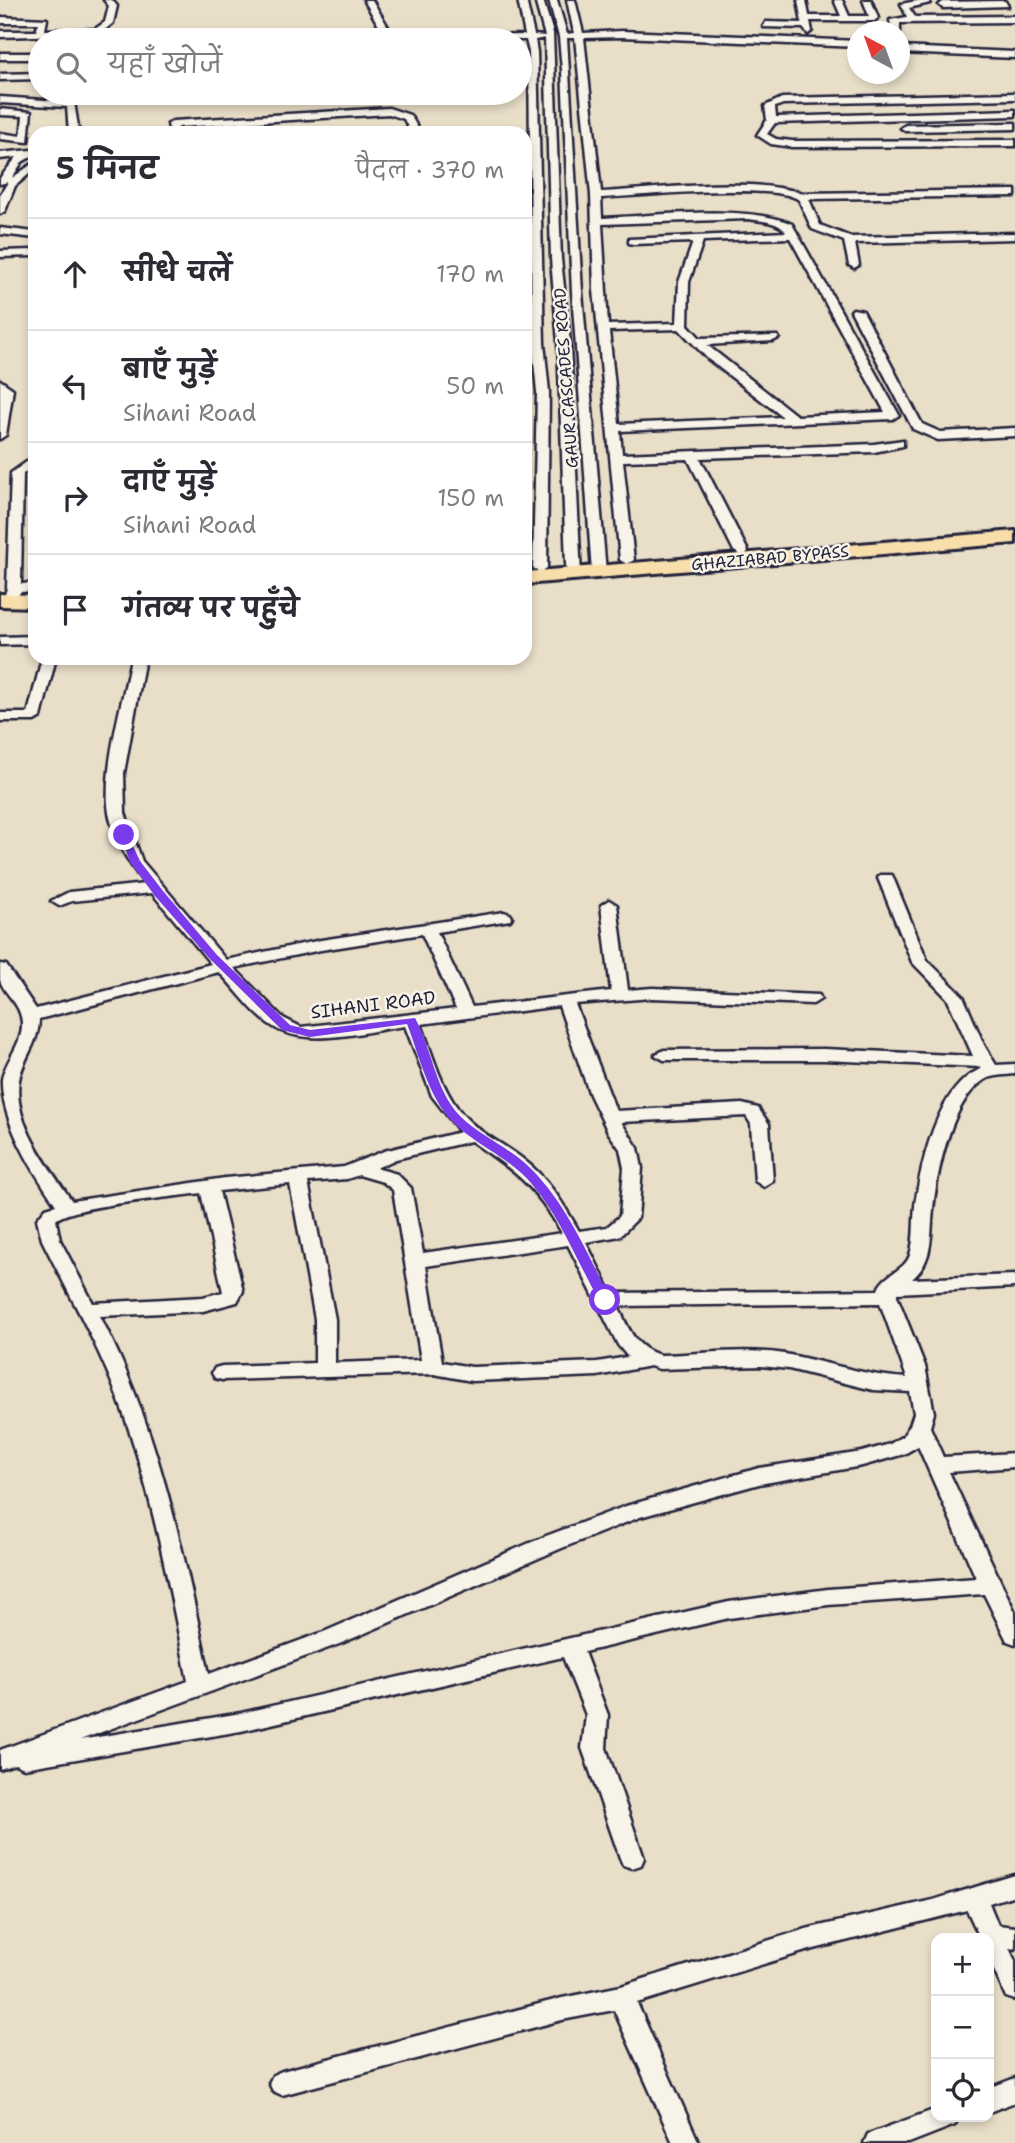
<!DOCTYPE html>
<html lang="hi">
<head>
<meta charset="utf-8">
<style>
  body { margin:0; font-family:"Shantell Sans","Playpen Sans Deva",sans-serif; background:#f7f7f7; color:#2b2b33 }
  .controls { position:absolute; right:21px; bottom:21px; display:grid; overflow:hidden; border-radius:14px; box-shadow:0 4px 10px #0003 }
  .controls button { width:63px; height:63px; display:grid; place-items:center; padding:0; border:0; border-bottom:2px solid #e1e1e2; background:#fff; color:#2b2b33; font:35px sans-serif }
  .compass { position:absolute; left:847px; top:21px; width:63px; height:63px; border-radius:50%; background:#fff; box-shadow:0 4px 10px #0003; rotate:319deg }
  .stop { position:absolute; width:21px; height:21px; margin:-16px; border:5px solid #7c3aed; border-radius:50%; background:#fff }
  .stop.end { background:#7c3aed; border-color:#fff; box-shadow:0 2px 7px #0008 }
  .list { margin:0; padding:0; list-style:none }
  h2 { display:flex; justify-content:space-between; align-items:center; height:91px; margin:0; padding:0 28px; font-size:30px }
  h2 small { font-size:23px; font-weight:400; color:#7c7c81 }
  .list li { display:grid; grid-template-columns:46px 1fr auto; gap:21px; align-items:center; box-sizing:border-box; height:112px; padding:0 28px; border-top:2px solid #e1e1e2 }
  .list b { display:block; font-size:26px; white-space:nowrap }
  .list p { margin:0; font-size:23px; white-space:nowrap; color:#7c7c81 }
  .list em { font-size:23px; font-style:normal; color:#7c7c81 }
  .icon { flex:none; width:38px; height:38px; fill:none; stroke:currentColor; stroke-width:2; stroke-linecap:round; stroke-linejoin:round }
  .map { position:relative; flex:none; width:1015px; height:2143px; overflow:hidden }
  .search { position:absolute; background:#fff; box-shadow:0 4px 10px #0003; left:28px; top:28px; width:504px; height:77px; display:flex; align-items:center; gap:18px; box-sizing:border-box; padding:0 24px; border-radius:38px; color:#7c7c81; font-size:26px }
  .panel { position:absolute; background:#fff; box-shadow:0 4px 10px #0003; left:28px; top:126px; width:504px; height:539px; border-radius:21px }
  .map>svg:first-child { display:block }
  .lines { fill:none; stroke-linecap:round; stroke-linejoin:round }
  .minor-casing { stroke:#22223b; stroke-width:5 }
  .highway-casing { stroke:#22223b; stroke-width:6 }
  .minor { fill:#f7f3e8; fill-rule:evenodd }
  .highway { fill:#f8deab; fill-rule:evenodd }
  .route { fill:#7c3aed }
  .labels { text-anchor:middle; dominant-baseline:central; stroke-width:5; stroke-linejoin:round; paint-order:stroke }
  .far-street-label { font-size:16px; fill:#22223b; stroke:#f7f3e8 }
  .street-label { font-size:18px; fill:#22223b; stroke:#f7f3e8 }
</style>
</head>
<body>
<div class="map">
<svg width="1015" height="2143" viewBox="0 0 1015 2143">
  <rect width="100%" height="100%" fill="#e9dec8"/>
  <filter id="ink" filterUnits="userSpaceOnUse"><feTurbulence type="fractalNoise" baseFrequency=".0143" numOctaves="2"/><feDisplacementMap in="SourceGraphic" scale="14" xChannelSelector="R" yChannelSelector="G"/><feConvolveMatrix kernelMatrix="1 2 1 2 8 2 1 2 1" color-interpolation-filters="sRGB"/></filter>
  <g filter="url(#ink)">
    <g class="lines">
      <defs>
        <path id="minor" d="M 104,0 L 112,0 L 117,6 L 113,23 L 100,34 L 0,37 L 0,31 L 36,31 L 39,23 L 0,23 L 0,17 L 47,19 L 45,30 L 95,29 L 105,22 L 109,6 Z
          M 364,0 L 372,0 L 394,37 L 525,35 L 518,0 L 526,0 L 534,35 L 545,36 L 535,0 L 543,0 L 553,33 L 561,259 L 570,343 L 581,577 L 571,577 L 566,565 L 558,343 L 551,259 L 545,38 L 535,40 L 537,52 L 544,343 L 549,392 L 547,568 L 540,572 L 533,568 L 537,392 L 532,343 L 529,52 L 526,40 L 387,40 Z
          M 549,0 L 557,0 L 567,34 L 574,33 L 567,0 L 575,0 L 583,33 L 622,31 L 858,41 L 858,47 L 622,37 L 584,38 L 601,192 C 661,189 745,176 803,193 L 1015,190 L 1015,196 L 809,199 L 820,225 L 851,237 L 1015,233 L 1015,239 L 855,243 L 859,265 L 854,268 L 849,265 L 844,241 L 812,229 L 799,200 C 776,182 637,196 601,198 L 602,218 C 654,216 746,204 792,224 L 899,415 L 893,419 L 620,431 L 622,454 L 874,444 L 903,440 L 903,446 L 874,452 L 700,458 L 748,551 L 746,554 L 741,555 L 734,551 L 688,459 L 623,461 L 634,560 L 627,564 L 620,560 L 594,290 L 591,195 L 575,38 L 567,38 L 582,292 L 606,572 L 599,576 L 592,572 L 572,292 L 562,70 L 559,37 ZM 748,219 C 761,221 778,221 786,232 L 629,239 L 629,243 L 633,244 L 693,242 L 679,282 L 677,323 L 608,325 L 602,224 ZM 790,238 L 885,412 L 797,416 L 707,345 L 773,341 L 779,338 L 777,336 L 700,338 L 688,325 L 689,282 L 703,241 ZM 679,329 L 708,359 L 783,417 L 619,424 L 609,331 Z
          M 798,0 L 806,0 L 809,16 L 841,16 L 834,0 L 842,0 L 849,16 L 869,16 L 863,0 L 871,0 L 878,18 L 874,21 L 810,21 L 812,31 L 808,34 L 803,28 L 763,27 L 766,22 L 802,23 Z
          M 922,0 L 930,0 L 930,3 L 909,8 L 915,17 L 1015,16 L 1015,22 L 900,23 L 900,34 L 892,32 L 890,20 L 907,17 L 901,4 Z
          M 1005,1 L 1008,6 L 943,8 L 939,5 L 943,2 Z
          M 900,47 L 1015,52 L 1015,58 L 900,53 Z
          M 0,53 L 40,53 L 40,59 L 0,59 Z
          M 40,73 L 40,79 L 0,80 L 0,74 Z
          M 152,93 L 191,93 L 186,96 L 156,97 Z
          M 412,93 L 422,93 L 423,94 L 418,97 Z
          M 1015,93 L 1015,99 L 783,104 L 775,107 L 776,117 L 1015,110 L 1015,116 L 775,123 L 767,134 L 776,139 L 792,141 L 1015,140 L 1015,146 L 792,147 L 771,144 L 757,135 L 767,120 L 765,106 L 782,98 Z
          M 0,97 L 74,102 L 79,133 L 69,133 L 67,107 L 0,103 Z
          M 389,108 L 410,115 L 421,133 L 411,133 L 404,119 L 389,114 L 178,127 L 180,133 L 170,133 L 168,124 L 173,121 Z
          M 0,109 L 31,112 L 28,142 L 0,139 L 0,133 L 21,136 L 23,116 L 0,115 Z
          M 1015,123 L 1015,129 L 906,131 L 901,128 L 906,125 Z
          M 31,150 L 35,152 L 34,155 L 22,162 L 12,178 L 35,162 L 35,169 L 15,186 L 5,211 L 0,214 L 0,195 L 8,182 L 0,184 L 0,178 L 17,157 L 0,159 L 0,153 Z
          M 0,228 L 35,232 L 35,238 L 0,234 Z
          M 33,250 L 33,256 L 0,257 L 0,251 Z
          M 853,309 L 863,311 L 922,424 L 940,432 L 1015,428 L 1015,436 L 938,440 L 913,429 L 851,311 Z
          M 0,380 L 13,389 L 6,435 L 0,439 Z
          M 35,456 L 35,466 L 23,474 L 21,584 L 35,583 L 35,591 L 20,592 L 15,604 L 10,605 L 3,601 L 7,588 L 11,473 Z
          M 35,636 L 35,644 L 0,645 L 0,637 Z
          M 42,658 L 56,658 L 41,717 L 34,721 L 0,721 L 0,713 L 28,713 Z
          M 131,658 L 145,658 L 124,773 L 125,813 L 142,861 L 226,960 L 321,940 L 504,912 L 510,914 L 512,917 L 510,920 L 437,932 L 472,1007 L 611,991 L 601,905 L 609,900 L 617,905 L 628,990 L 652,988 L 819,995 L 821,999 L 813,1004 L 652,998 L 575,1004 L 616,1111 L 742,1104 L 758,1108 L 769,1124 L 773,1181 L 764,1187 L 755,1181 L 751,1124 L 746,1116 L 621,1122 L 638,1148 L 642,1168 L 638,1218 L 620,1236 L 586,1242 L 611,1293 L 878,1290 C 883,1274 905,1271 910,1255 C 915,1239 913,1222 915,1206 C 921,1165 937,1086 981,1069 L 980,1067 L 824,1060 L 664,1060 L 655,1055 L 664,1050 L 824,1049 L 973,1056 L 947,998 L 912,962 L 878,878 L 880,875 L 892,875 L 927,960 L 963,996 L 984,1045 L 996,1065 L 1015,1064 L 1015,1074 C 1006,1075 996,1075 988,1078 C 951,1096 937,1173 933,1210 C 930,1237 934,1260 912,1279 L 1015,1275 L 1015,1287 L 897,1293 L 897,1296 L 925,1366 L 934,1413 L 930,1427 L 943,1457 L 1015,1453 L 1015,1467 L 949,1472 L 1015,1612 L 1015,1644 L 1007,1641 L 984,1594 L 828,1605 L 729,1618 L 584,1652 L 608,1715 L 606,1748 L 644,1858 L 641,1865 L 632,1868 L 623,1865 L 620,1858 L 582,1748 L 586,1715 L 563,1657 L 241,1731 L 24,1768 L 15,1764 L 0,1769 L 0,1750 L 188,1681 C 170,1591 154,1500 123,1412 C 102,1351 70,1297 42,1240 L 37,1219 L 46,1208 L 56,1205 C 34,1173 0,1120 2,1079 C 6,1059 23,1044 22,1023 C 21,1003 5,996 0,980 C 0,976 0,969 0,964 L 6,965 L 36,1009 L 211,964 L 152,893 L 72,901 L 59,906 L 51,901 L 69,892 L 145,884 C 129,864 114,839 109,813 C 102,770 123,701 131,658 ZM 422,934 L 456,1009 L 301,1027 L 283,1018 L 234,968 L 321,950 ZM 219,972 C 236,989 252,1013 272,1026 C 306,1049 366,1031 405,1026 L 432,1096 L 460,1132 L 384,1151 L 344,1167 L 225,1178 L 72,1201 C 50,1168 12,1123 19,1080 C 23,1058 39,1043 39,1019 ZM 559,1006 L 590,1095 L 608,1132 L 620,1149 L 624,1168 L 620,1216 L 607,1227 L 579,1231 C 564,1205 548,1178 524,1160 C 504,1144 480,1134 464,1116 C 441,1090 433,1055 421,1024 ZM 471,1141 C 516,1172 534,1184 562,1233 L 423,1253 L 411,1188 L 397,1174 L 376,1168 L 396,1159 ZM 359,1175 L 383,1182 L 393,1190 L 421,1360 L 335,1363 L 335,1319 L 308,1182 L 347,1179 ZM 290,1184 L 315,1319 L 315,1363 L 222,1366 L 215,1368 L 212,1373 L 215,1378 L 222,1380 L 434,1374 L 472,1381 L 597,1376 L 650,1366 L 659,1369 L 761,1366 L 789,1369 L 873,1390 L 910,1392 L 914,1413 L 910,1425 L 903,1436 L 890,1444 L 862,1452 L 759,1468 L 626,1506 L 546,1536 L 326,1631 L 209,1674 C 183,1550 159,1429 100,1316 L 203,1311 L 237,1302 L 243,1291 L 219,1191 ZM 201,1193 L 223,1292 L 203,1297 L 93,1303 L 60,1240 L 56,1220 C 70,1206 176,1197 201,1193 ZM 568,1245 L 618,1345 L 628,1357 L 597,1362 L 472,1367 L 442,1362 L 426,1266 ZM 880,1303 L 907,1378 C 867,1376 830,1363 790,1355 C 748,1347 702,1354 660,1355 C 635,1348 628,1328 618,1306 ZM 918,1446 L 976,1578 L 828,1589 L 729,1602 L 241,1713 L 80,1740 L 342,1643 L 562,1548 L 640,1517 L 759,1484 L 862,1466 L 904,1454 Z
          M 1015,1875 L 1015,1895 L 989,1903 L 998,1925 L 1015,1927 L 1015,1949 L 1009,1948 L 1015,1961 L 1015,2000 L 1006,1997 L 989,1959 L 989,1938 L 980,1938 L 967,1910 L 806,1951 L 637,2003 L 699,2143 L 673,2143 L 614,2010 L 562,2020 L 282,2095 L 273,2091 L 269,2083 L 273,2075 L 282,2071 L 562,1998 L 621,1986 L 806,1929 L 933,1900 Z
          M 1015,2078 L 1015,2102 L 989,2112 L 989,2088 Z
          M 936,2109 L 936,2117 L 959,2117 L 955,2125 L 909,2143 L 864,2143 L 868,2134 Z"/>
        <path id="highway" d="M 1015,531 L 1015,543 L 525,584 L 525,572 Z
          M 0,594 L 35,595 L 35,607 L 0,606 Z"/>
      </defs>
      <use href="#minor" class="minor-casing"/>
      <use href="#highway" class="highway-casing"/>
      <use href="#minor" class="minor"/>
      <use href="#highway" class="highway"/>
    </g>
  </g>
  <path class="route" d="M 120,833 L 127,833 L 140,861 L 163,891 L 217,955 L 290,1025 L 310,1030 L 415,1018 C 432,1049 435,1090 460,1116 C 479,1135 506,1146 526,1164 C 565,1200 587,1253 611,1300 L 610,1303 L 601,1303 C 577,1263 562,1219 531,1183 C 509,1157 475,1145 452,1121 C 428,1096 419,1055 407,1024 L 310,1037 L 282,1030 L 210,959 L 155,896 L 130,862 Z"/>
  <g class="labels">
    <g class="far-street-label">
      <text transform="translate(566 378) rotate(-94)">GAUR CASCADES ROAD</text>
      <text transform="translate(770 558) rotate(-5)">GHAZIABAD BYPASS</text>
    </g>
    <g class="street-label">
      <text transform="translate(373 1005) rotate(-7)">SIHANI ROAD</text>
    </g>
  </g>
</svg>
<div class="controls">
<button>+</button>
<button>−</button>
<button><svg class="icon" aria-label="locate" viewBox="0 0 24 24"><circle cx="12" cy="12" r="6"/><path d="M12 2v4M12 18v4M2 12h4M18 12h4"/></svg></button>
</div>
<svg class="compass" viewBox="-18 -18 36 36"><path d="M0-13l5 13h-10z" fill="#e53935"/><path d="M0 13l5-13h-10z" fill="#7c7c81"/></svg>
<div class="stop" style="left:605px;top:1300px"></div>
<div class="stop end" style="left:124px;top:835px"></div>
<div class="search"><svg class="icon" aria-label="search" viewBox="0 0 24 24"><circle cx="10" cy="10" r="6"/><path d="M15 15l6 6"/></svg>यहाँ खोजें</div>
<section class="panel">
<h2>5 मिनट<small>पैदल · 370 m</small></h2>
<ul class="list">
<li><svg class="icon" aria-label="ahead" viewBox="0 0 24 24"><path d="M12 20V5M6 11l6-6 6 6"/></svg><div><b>सीधे चलें</b></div><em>170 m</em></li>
<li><svg class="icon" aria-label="left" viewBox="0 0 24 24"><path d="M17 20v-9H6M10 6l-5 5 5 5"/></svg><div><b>बाएँ मुड़ें</b><p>Sihani Road</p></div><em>50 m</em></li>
<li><svg class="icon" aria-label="right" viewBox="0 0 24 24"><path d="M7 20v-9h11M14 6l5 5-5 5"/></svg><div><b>दाएँ मुड़ें</b><p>Sihani Road</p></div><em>150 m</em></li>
<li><svg class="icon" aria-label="arrive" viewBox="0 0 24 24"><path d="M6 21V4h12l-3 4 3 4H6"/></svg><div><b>गंतव्य पर पहुँचे</b></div></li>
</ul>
</section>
</div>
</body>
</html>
